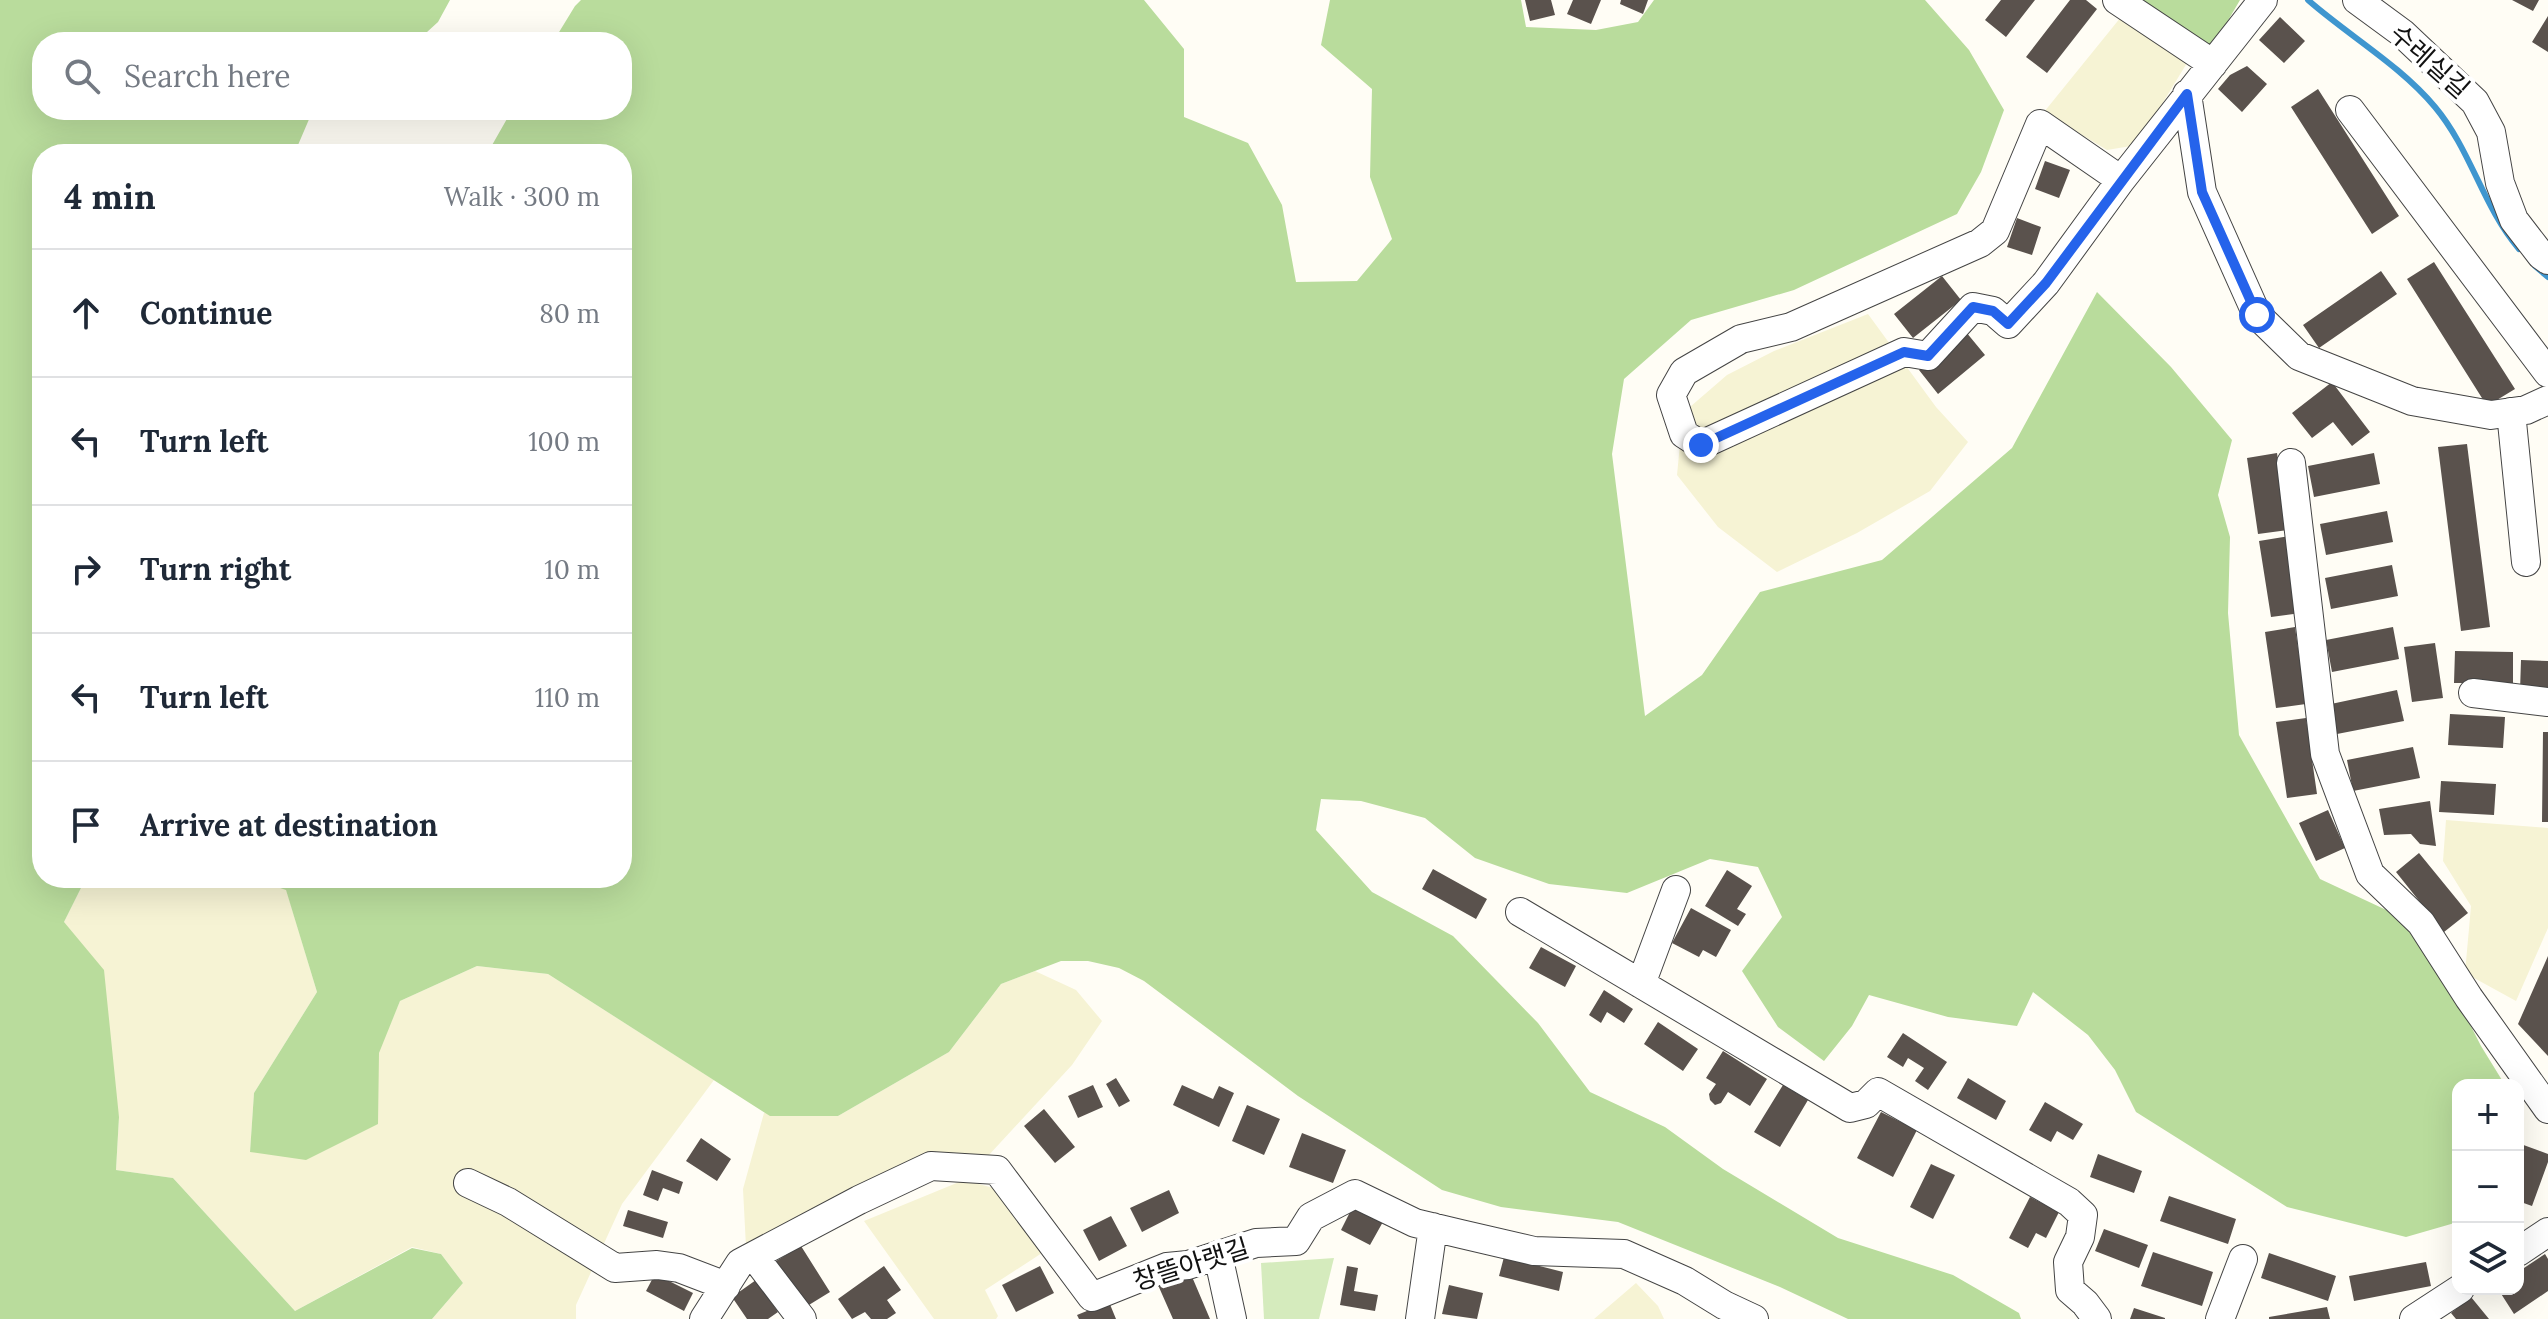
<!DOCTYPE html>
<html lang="en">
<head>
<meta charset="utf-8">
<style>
  body { margin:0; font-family:Lora,"Noto Sans KR",serif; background:#f6f6f7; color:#1f2937 }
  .controls { position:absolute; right:24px; bottom:24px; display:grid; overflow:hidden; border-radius:16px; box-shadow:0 8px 32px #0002 }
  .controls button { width:72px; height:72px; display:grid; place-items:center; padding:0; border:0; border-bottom:2px solid #e0e1e3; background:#fff; color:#1f2937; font:40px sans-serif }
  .stop { position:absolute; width:24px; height:24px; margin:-18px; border:6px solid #2563eb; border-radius:50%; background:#fff }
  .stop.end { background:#2563eb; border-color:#fff; box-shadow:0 2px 8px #0008 }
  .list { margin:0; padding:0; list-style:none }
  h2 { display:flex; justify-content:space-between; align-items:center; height:104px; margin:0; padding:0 32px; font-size:34px }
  h2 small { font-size:26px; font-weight:400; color:#747a83 }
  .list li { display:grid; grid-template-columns:52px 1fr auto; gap:24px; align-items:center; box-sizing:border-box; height:128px; padding:0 32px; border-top:2px solid #e0e1e3 }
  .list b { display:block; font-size:30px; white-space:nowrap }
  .list em { font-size:26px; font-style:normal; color:#747a83 }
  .icon { flex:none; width:44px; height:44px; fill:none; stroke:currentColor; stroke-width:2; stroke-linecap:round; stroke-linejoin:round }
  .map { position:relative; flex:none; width:2548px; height:1319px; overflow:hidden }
  .search { position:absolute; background:#fff; box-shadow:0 8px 32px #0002; left:32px; top:32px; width:600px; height:88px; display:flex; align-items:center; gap:20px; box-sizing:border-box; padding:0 28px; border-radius:32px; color:#747a83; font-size:30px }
  .panel { position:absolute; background:#fff; box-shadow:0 8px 32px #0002; left:32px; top:144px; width:600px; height:744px; border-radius:32px }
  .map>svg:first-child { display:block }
  .farmland { fill:#f6f3d4 }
  .green { fill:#d5ebbd }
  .forest { fill:#b9dc9c }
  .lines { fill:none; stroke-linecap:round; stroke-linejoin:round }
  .stream { stroke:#3f96cf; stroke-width:6 }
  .building { fill:#5a524d }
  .minor-casing { stroke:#444; stroke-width:30 }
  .minor { stroke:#fff; stroke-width:28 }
  .route { stroke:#2563eb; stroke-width:10 }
  .labels { text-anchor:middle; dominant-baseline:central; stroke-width:8; stroke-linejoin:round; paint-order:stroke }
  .street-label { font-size:26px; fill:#111; stroke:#fff }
</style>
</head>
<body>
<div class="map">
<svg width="2548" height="1319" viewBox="0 0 2548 1319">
  <rect width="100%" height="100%" fill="#fffdf5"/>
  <path class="farmland" d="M 2121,17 L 2187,63 L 2137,145 L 2107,150 L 2044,112 Z
    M 1868,314 L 1936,407 L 1968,442 L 1930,491 L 1857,533 L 1777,572 L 1718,527 L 1677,475 L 1683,413 L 1727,375 L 1774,351 Z
    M 2446,820 L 2548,828 L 2548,928 L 2516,1001 L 2465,973 L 2471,906 L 2443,861 Z
    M 86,878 L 251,878 L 286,889 L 317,992 L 254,1093 L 250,1152 L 377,1124 L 378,1053 L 400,1001 L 477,966 L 548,974 L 714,1080 L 622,1204 L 576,1305 L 576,1319 L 432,1319 L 463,1283 L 441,1254 L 412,1247 L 295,1311 L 173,1178 L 116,1170 L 119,1117 L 64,922 Z
    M 1035,971 L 1076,990 L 1102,1021 L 1072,1065 L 988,1156 L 746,1247 L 743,1189 L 764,1113 L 838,1116 L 949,1052 L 1001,984 Z
    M 964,1180 L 997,1189 L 1042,1253 L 985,1290 L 998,1316 L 996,1319 L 934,1319 L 864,1221 Z
    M 1636,1283 L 1658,1306 L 1664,1319 L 1594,1319 Z"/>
  <path class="green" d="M 1334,1258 L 1319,1319 L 1264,1319 L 1261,1263 Z"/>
  <path class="forest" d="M 0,0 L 450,0 L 438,22 L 416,42 L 42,42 L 42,110 L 313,110 L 298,145 L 309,154 L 42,154 L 42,878 L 86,878 L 64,922 L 104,970 L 119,1117 L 116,1170 L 173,1178 L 295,1311 L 412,1248 L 441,1254 L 463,1283 L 432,1319 L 0,1319 Z
    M 581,0 L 1144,0 L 1184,49 L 1184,117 L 1248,143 L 1282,205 L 1296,282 L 1357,281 L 1392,239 L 1370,177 L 1372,89 L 1321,45 L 1330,0 L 1521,0 L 1526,27 L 1596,30 L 1638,22 L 1654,0 L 1925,0 L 1969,50 L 2004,110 L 1981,172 L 1957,214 L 1794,290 L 1691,320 L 1624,379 L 1612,454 L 1645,716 L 1702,675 L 1760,592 L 1882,560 L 2012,448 L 2097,292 L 2171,367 L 2232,440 L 2218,495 L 2230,537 L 2228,613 L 2239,735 L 2320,879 L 2412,922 L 2448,981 L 2481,1046 L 2505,1085 L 2458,1085 L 2458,1222 L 2406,1237 L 2287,1207 L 2136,1112 L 2115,1070 L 2088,1035 L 2033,992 L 2017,1026 L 1948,1017 L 1869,995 L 1852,1026 L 1824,1061 L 1778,1027 L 1742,971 L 1782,917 L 1758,867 L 1710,859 L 1627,893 L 1549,884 L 1475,858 L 1425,818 L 1361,801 L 1321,799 L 1316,830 L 1372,892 L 1453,936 L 1538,1023 L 1590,1092 L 1665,1127 L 1723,1169 L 1838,1238 L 1953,1275 L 2019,1313 L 2021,1319 L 1848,1319 L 1780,1287 L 1618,1222 L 1501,1207 L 1442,1190 L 1298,1096 L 1144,981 L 1119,968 L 1088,961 L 1061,961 L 1001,984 L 949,1052 L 838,1116 L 770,1116 L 548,974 L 477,966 L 400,1001 L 379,1053 L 378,1124 L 306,1160 L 250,1152 L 254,1093 L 317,992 L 286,890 L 251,878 L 622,878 L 622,154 L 487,154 L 512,110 L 622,110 L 622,42 L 553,42 L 575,6 Z
    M 2134,0 L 2240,0 L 2209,53 Z"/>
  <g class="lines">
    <path class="stream" d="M 2308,0 C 2349,36 2400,65 2435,107 C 2471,150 2483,207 2519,249
      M 2535,266 L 2548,277"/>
  </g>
  <path class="building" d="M 1525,0 L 1551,0 L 1555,15 L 1530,21 Z
    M 1573,0 L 1601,0 L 1591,24 L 1567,14 Z
    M 1621,0 L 1648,0 L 1643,14 L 1620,4 Z
    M 2001,0 L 2035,0 L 2006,37 L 1985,20 Z
    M 2070,0 L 2086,0 L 2097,9 L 2047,73 L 2026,57 Z
    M 2512,0 L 2539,0 L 2533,11 Z
    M 2548,16 L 2548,52 L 2532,42 Z
    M 2280,17 L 2305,41 L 2284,63 L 2259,40 Z
    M 2247,66 L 2267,84 L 2242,112 L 2218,89 L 2230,75 Z
    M 2318,89 L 2399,216 L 2372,234 L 2291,107 Z
    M 2045,161 L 2070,170 L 2059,198 L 2035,189 Z
    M 2017,218 L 2041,227 L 2032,255 L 2007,247 Z
    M 2434,262 L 2515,389 L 2487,406 L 2407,279 Z
    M 2381,271 L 2397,294 L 2319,348 L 2303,325 Z
    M 1942,276 L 1961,300 L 1913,338 L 1894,314 Z
    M 1966,332 L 1985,355 L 1938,394 L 1919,370 Z
    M 2332,382 L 2370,432 L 2352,446 L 2333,422 L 2312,438 L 2292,413 Z
    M 2467,444 L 2490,627 L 2461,631 L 2438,447 Z
    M 2277,453 L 2288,530 L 2258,534 L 2247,458 Z
    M 2374,453 L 2380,484 L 2314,497 L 2308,466 Z
    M 2387,511 L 2393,542 L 2326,555 L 2320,524 Z
    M 2289,536 L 2301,613 L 2271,617 L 2259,541 Z
    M 2392,565 L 2398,596 L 2331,609 L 2325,578 Z
    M 2295,627 L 2306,704 L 2276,708 L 2265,632 Z
    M 2393,627 L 2399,659 L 2332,672 L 2326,640 Z
    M 2435,643 L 2443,698 L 2412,702 L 2404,647 Z
    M 2455,651 L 2513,652 L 2513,683 L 2454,683 Z
    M 2521,660 L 2548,661 L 2548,692 L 2520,691 Z
    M 2397,690 L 2404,721 L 2337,734 L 2331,704 Z
    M 2450,714 L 2505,717 L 2503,748 L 2448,745 Z
    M 2306,718 L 2317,794 L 2287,798 L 2276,722 Z
    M 2543,732 L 2548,732 L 2548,822 L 2542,822 Z
    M 2413,747 L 2420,778 L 2353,791 L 2347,760 Z
    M 2441,781 L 2496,784 L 2494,815 L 2439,812 Z
    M 2430,801 L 2436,846 L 2420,844 L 2411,834 L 2384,835 L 2379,809 Z
    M 2328,810 L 2345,848 L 2316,861 L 2299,823 Z
    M 2419,853 L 2468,913 L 2444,932 L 2396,872 Z
    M 1433,869 L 1487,899 L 1476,919 L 1422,889 Z
    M 1727,870 L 1752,886 L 1737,909 L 1746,914 L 1738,926 L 1705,906 Z
    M 1691,908 L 1731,930 L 1716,957 L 1703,950 L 1699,957 L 1672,943 Z
    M 1541,947 L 1576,966 L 1565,987 L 1529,968 Z
    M 2548,956 L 2548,1056 L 2518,1024 Z
    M 1604,990 L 1633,1009 L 1624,1023 L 1607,1012 L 1601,1023 L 1589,1015 Z
    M 1658,1022 L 1698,1049 L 1683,1071 L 1644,1044 Z
    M 1903,1033 L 1947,1062 L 1928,1090 L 1915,1081 L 1924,1068 L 1908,1058 L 1903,1067 L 1887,1057 Z
    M 1723,1051 L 1767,1079 L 1750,1106 L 1728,1092 L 1721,1103 L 1715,1105 L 1710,1100 L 1709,1094 L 1716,1084 L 1706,1078 Z
    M 1116,1078 L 1130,1101 L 1119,1107 L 1106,1084 Z
    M 1968,1078 L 2006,1101 L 1996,1120 L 1957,1098 Z
    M 1093,1085 L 1103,1107 L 1078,1118 L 1068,1096 Z
    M 1182,1085 L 1213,1099 L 1219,1086 L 1234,1093 L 1219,1127 L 1173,1105 Z
    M 1783,1085 L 1808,1100 L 1780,1147 L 1754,1132 Z
    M 2045,1102 L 2083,1124 L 2073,1140 L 2057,1131 L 2051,1142 L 2029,1130 Z
    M 1247,1105 L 1280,1119 L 1264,1155 L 1232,1141 Z
    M 1044,1109 L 1075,1147 L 1055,1163 L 1024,1126 Z
    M 1881,1112 L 1917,1130 L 1893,1177 L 1857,1158 Z
    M 1302,1133 L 1346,1150 L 1333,1183 L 1289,1167 Z
    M 701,1138 L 731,1159 L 717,1181 L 686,1161 Z
    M 2518,1143 L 2548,1154 L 2548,1162 L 2532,1206 L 2518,1201 Z
    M 2098,1154 L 2142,1171 L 2134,1193 L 2090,1177 Z
    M 1931,1164 L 1955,1175 L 1933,1219 L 1910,1207 Z
    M 652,1170 L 683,1182 L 679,1194 L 663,1188 L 658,1201 L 643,1195 Z
    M 1169,1190 L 1179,1213 L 1142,1232 L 1130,1208 Z
    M 2169,1196 L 2236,1219 L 2228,1244 L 2160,1221 Z
    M 2030,1197 L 2059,1212 L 2046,1238 L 2036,1233 L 2028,1248 L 2009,1238 Z
    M 1354,1204 L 1384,1220 L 1370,1245 L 1341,1230 Z
    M 628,1210 L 668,1222 L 663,1238 L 623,1226 Z
    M 1111,1216 L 1127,1246 L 1099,1261 L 1083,1230 Z
    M 2104,1229 L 2148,1245 L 2139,1268 L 2095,1251 Z
    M 801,1246 L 830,1292 L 804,1308 L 776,1261 Z
    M 2153,1252 L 2213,1272 L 2202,1306 L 2141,1286 Z
    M 2269,1253 L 2336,1276 L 2328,1301 L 2261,1278 Z
    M 2545,1254 L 2548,1259 L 2548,1291 L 2514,1314 L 2498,1289 L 2518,1289 L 2518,1272 Z
    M 1504,1257 L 1563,1272 L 1559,1291 L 1499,1276 Z
    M 2426,1262 L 2431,1286 L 2354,1301 L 2349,1276 Z
    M 884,1266 L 901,1290 L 887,1300 L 896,1313 L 887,1319 L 871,1319 L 865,1312 L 852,1319 L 838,1299 Z
    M 1040,1266 L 1054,1293 L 1016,1312 L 1002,1285 Z
    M 1347,1266 L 1358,1268 L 1354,1291 L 1378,1295 L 1375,1311 L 1340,1305 Z
    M 1190,1272 L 1210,1319 L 1173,1319 L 1158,1285 Z
    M 655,1274 L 693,1293 L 684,1311 L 646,1291 Z
    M 756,1280 L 778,1312 L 768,1319 L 747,1319 L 732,1297 Z
    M 1449,1285 L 1483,1293 L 1477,1319 L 1442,1314 Z
    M 2471,1297 L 2489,1319 L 2456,1319 L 2451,1313 Z
    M 1109,1302 L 1116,1319 L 1079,1319 L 1077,1315 Z
    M 2327,1307 L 2330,1319 L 2269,1319 L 2269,1317 Z
    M 2134,1308 L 2165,1318 L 2165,1319 L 2130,1319 Z"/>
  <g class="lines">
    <defs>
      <path id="minor" d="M 2117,0 L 2213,64
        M 2357,0 L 2402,33 L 2475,102 L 2491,132 L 2500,183 L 2514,220 L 2541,255 L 2548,260
        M 2187,94 L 2202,192 L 2257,315 L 2299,356 L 2412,401 L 2491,415 L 2526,410 L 2548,400
        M 2350,110 L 2548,373
        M 2121,180 L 2040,124 L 1995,231 L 1980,243 L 1791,327 L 1741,339 L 1684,372 L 1671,395 L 1684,434 L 1701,445 L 1904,352 L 1928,356 L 1973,307 L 1993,311 L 2008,324 L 2046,283 L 2121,180 L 2263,0
        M 2511,412 L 2526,562
        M 2291,463 L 2325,754 L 2370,874 L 2421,923 L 2469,998 L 2548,1109
        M 2473,693 L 2548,702
        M 1520,912 L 1850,1108 L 1866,1104 L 1878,1092 L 2069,1202 L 2083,1215 L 2080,1237 L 2068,1262 L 2070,1290 L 2085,1303 L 2097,1319
        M 1641,984 L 1676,890
        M 468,1183 L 508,1202 L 615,1268 L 657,1265 L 679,1268 L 726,1286
        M 2518,1252 L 2548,1232
        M 1218,1255 L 1232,1319
        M 754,1256 L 802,1319
        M 704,1319 L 740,1263 L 859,1200 L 931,1166 L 997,1170 L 1092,1297 L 1167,1267 L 1188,1265 L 1256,1243 L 1296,1241 L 1311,1217 L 1355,1194 L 1415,1223 L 1461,1234 L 1534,1251 L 1624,1254 L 1685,1281 L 1724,1305 L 1754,1319
        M 1420,1319 L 1433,1227
        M 2220,1319 L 2243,1259
        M 2414,1319 L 2460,1289"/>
    </defs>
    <use href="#minor" class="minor-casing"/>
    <use href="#minor" class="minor"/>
  </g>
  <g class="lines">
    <path class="route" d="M 1701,445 L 1904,352 L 1928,356 L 1973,307 L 1993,311 L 2008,324 L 2046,283 L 2187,94 L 2202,192 L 2257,315"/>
  </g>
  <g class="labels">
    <g class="street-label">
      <text transform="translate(2430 61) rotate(42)">수레실길</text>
      <text transform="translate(1191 1264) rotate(-17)">창뜰아랫길</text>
    </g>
  </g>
</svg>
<div class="controls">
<button>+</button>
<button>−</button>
<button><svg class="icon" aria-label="layers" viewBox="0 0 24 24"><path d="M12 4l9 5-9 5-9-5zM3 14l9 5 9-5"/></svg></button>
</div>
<div class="stop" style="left:2257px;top:315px"></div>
<div class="stop end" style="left:1701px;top:445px"></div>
<div class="search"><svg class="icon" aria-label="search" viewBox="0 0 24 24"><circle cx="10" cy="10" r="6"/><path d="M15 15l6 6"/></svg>Search here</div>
<section class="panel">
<h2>4 min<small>Walk · 300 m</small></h2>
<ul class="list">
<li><svg class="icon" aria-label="ahead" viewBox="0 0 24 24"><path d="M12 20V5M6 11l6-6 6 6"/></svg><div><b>Continue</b></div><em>80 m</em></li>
<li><svg class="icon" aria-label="left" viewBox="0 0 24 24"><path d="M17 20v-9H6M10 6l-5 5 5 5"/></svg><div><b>Turn left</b></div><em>100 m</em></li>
<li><svg class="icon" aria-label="right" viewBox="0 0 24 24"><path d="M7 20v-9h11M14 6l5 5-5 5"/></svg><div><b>Turn right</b></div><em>10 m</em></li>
<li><svg class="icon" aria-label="left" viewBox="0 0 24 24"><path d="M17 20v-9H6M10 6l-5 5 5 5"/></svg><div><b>Turn left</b></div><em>110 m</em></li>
<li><svg class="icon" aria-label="arrive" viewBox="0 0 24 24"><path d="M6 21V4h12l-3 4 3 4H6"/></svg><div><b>Arrive at destination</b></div></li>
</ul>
</section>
</div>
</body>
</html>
